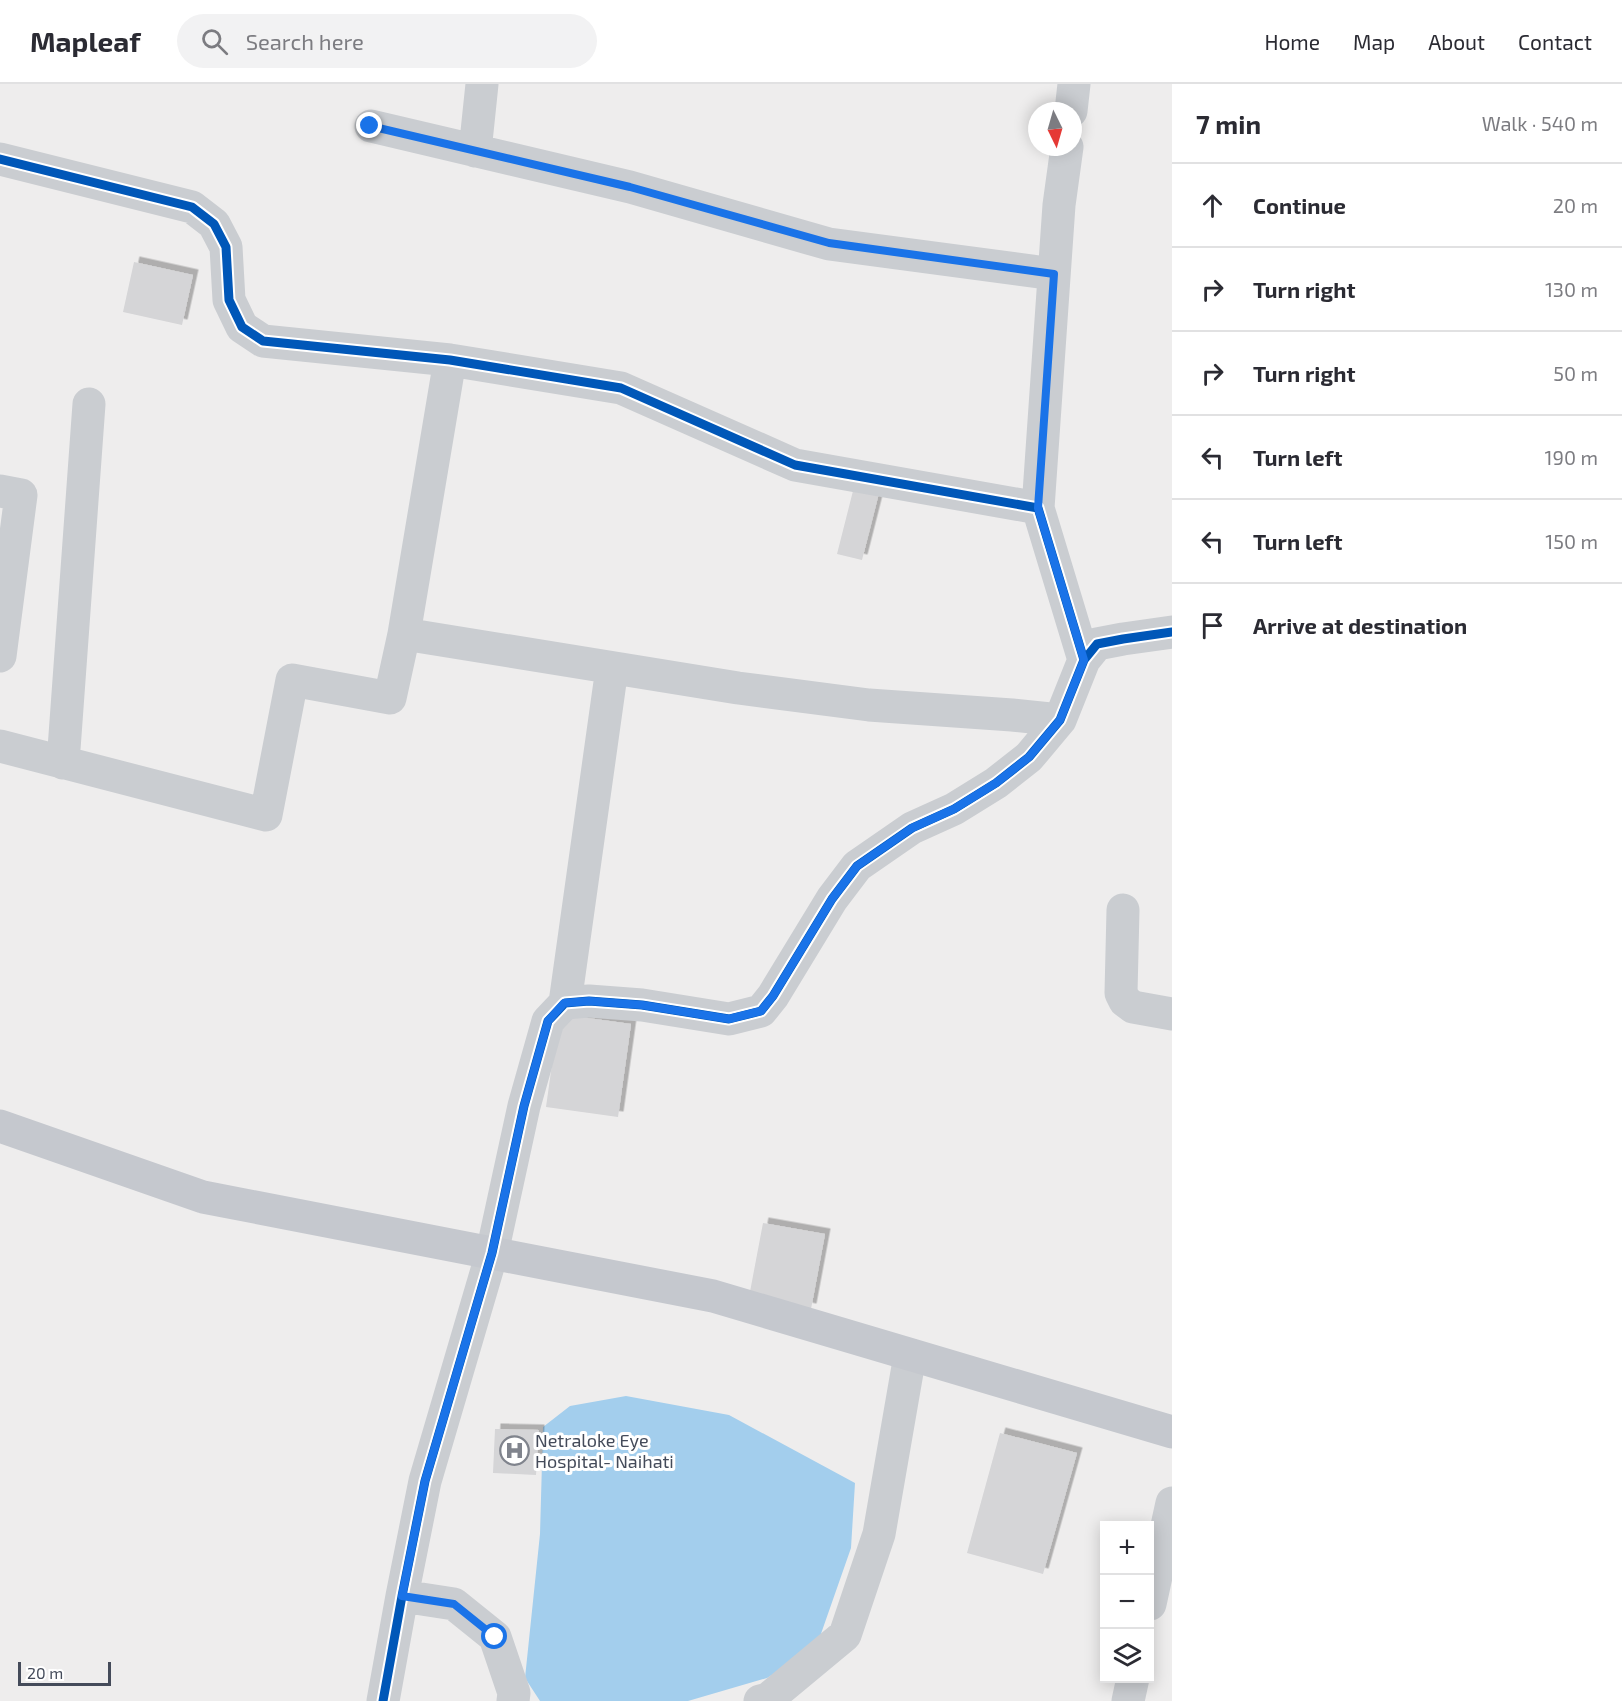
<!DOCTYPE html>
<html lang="en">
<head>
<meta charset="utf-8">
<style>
  body { margin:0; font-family:"Exo 2",sans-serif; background:#f2f2f3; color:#2b2b33 }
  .controls { position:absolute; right:18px; bottom:18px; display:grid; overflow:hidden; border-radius:0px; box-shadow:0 3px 15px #0003 }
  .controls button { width:54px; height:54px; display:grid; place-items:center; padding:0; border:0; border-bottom:2px solid #e1e1e2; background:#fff; color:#2b2b33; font:30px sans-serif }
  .compass { position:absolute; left:1028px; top:18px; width:54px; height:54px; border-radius:50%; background:#fff; box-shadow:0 3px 15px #0003; rotate:175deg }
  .scale { position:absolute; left:18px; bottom:15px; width:93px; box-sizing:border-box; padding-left:6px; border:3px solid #444b5a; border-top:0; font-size:16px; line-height:21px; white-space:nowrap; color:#444b5a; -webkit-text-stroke:4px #fff; paint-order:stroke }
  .stop { position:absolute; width:18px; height:18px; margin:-14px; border:4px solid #1a73e8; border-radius:50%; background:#fff }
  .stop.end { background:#1a73e8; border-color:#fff; box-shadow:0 2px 6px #0008 }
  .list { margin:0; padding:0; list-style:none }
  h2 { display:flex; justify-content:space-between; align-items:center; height:78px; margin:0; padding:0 24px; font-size:26px }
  h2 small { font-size:20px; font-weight:400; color:#7c7c81 }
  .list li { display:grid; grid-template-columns:39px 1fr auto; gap:18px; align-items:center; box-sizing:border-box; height:84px; padding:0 24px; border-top:2px solid #e1e1e2 }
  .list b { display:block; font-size:22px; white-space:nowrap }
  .list em { font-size:20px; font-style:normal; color:#7c7c81 }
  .icon { flex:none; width:33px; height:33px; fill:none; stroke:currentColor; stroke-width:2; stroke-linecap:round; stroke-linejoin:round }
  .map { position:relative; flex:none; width:1172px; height:1617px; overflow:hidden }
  header { display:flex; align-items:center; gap:36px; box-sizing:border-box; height:84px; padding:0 30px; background:#fff; border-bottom:2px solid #e1e1e2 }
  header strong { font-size:28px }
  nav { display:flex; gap:33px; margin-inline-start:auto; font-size:21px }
  .search { width:420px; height:54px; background:#f2f2f3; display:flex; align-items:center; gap:15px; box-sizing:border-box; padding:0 21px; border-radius:33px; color:#7c7c81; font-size:22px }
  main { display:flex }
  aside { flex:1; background:#fff }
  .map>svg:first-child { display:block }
  .water { fill:#a3ceed }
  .building { fill:#d5d5d7; filter:url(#shadow) }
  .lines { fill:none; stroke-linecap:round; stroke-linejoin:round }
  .minor { stroke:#cacdd1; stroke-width:33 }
  .major { stroke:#c5c8ce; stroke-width:33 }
  .cycleway-casing { stroke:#fff; stroke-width:13 }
  .cycleway { stroke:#0057b8; stroke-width:9 }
  .route { stroke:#1a73e8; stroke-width:8 }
  .labels { text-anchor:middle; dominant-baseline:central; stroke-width:6; stroke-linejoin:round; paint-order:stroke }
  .poi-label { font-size:18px; fill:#444b5a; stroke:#fff; text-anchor:start }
</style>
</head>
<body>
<header>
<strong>Mapleaf</strong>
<div class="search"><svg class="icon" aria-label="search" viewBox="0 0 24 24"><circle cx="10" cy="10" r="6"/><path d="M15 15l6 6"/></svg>Search here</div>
<nav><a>Home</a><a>Map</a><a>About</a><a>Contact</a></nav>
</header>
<main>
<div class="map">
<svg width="1172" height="1617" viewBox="0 0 1172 1617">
  <defs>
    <filter id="shadow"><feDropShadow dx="5.5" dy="-5.5" stdDeviation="0" flood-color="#0004"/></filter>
  </defs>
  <rect width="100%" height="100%" fill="#eeeded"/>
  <path class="water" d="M 626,1312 L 729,1331 L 855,1399 L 851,1464 L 816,1564 L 767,1594 L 688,1617 L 540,1617 L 525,1594 L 540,1450 L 543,1343 L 570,1322 Z"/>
  <path class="building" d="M 134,178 L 193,191 L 182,241 L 123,228 Z
    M 854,403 L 879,409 L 862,476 L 837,470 Z
    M 559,930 L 631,940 L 618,1033 L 546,1023 Z
    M 763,1139 L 825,1150 L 811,1225 L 749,1213 Z
    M 495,1345 L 539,1346 L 536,1391 L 493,1389 Z
    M 1000,1349 L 1077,1369 L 1043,1490 L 967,1469 Z"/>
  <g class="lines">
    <path class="minor" d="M 1071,27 L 1074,0
      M 371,42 L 630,103 L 829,160 L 1054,190
      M 475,67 L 482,0
      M 0,75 L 192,123 L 214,140 L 226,163 L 229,216 L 242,243 L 263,257 L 450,276 L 621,304 L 795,381 L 1038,424 L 1084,576
      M 450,276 L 404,550 L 738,604 L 869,621 L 1012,631 L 1060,636
      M 0,407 L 21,411 L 0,572
      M 1038,424 L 1059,121 L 1067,63
      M 0,662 L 266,731 L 292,596 L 390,614 L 404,550
      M 63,679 L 89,320
      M 1123,826 L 1121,909 L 1125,917 L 1133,923 L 1172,930
      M 565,919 L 612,584
      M 402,1512 L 454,1520 L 495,1553 L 514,1609 L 513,1617
      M 1150,1520 L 1172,1419
      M 383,1617 L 402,1512 L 425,1397 L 492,1169 L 524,1022 L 548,937 L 565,919 L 589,917 L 642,921 L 729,935 L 761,927 L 773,912 L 832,815 L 857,782 L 912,744 L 954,725 L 996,699 L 1029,673 L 1060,636 L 1084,576 L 1097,560 L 1123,555 L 1172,548
      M 760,1617 L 768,1615 L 845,1551 L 879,1450 L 910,1271
      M 1128,1617 L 1133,1594"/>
    <path class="major" d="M 0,1042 L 203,1113 L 713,1212 L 1172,1348"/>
    <defs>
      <path id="cycleway" d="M 0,75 L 192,123 L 214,140 L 226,163 L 229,216 L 242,243 L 263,257 L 450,276 L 621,304 L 795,381 L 1038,424 L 1084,576
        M 383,1617 L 402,1512 L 425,1397 L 492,1169 L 524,1022 L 548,937 L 565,919 L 589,917 L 642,921 L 729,935 L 761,927 L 773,912 L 832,815 L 857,782 L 912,744 L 954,725 L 996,699 L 1029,673 L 1060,636 L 1084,576 L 1097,560 L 1123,555 L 1172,548"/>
    </defs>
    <use href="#cycleway" class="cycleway-casing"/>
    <use href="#cycleway" class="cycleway"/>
  </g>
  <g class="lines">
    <path class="route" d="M 370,42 L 630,103 L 829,159 L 1054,190 L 1038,424 L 1084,576 L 1060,636 L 1029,673 L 996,699 L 954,725 L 912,744 L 857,782 L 832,815 L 773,912 L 761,927 L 729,935 L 642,921 L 589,917 L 564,919 L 548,937 L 524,1022 L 492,1169 L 425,1397 L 402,1512 L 454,1520 L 495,1553"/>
  </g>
  <defs>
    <symbol id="hospital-ring" viewBox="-11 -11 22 22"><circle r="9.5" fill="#fff" stroke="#80848d" stroke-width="1.5"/><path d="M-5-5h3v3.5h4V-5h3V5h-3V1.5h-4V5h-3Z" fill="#80848d"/></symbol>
  </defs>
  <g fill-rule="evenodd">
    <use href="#hospital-ring" x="498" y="1350" width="33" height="33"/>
  </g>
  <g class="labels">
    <g class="poi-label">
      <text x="535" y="1356">Netraloke Eye<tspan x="535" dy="21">Hospital- Naihati</tspan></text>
    </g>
  </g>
</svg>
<div class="controls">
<button>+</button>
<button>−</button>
<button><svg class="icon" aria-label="layers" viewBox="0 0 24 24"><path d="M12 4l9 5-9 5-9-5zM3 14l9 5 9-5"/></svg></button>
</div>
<svg class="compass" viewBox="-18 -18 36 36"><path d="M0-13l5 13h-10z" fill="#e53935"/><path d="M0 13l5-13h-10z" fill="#7c7c81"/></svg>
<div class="scale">20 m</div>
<div class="stop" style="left:495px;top:1553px"></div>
<div class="stop end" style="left:370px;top:42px"></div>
</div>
<aside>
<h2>7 min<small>Walk · 540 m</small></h2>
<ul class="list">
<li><svg class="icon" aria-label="ahead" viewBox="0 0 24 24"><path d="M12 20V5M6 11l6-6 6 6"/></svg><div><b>Continue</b></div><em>20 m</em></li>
<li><svg class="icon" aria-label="right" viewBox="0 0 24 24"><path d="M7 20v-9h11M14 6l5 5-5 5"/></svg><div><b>Turn right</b></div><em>130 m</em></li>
<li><svg class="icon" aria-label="right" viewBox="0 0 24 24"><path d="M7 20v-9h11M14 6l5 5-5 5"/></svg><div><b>Turn right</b></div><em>50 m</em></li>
<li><svg class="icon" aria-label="left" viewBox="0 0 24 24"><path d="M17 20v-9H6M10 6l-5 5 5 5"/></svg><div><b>Turn left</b></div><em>190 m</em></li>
<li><svg class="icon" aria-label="left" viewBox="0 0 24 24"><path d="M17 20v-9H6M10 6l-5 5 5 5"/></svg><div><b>Turn left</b></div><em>150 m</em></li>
<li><svg class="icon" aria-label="arrive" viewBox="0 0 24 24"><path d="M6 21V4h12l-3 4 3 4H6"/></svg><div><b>Arrive at destination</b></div></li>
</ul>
</aside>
</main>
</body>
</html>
